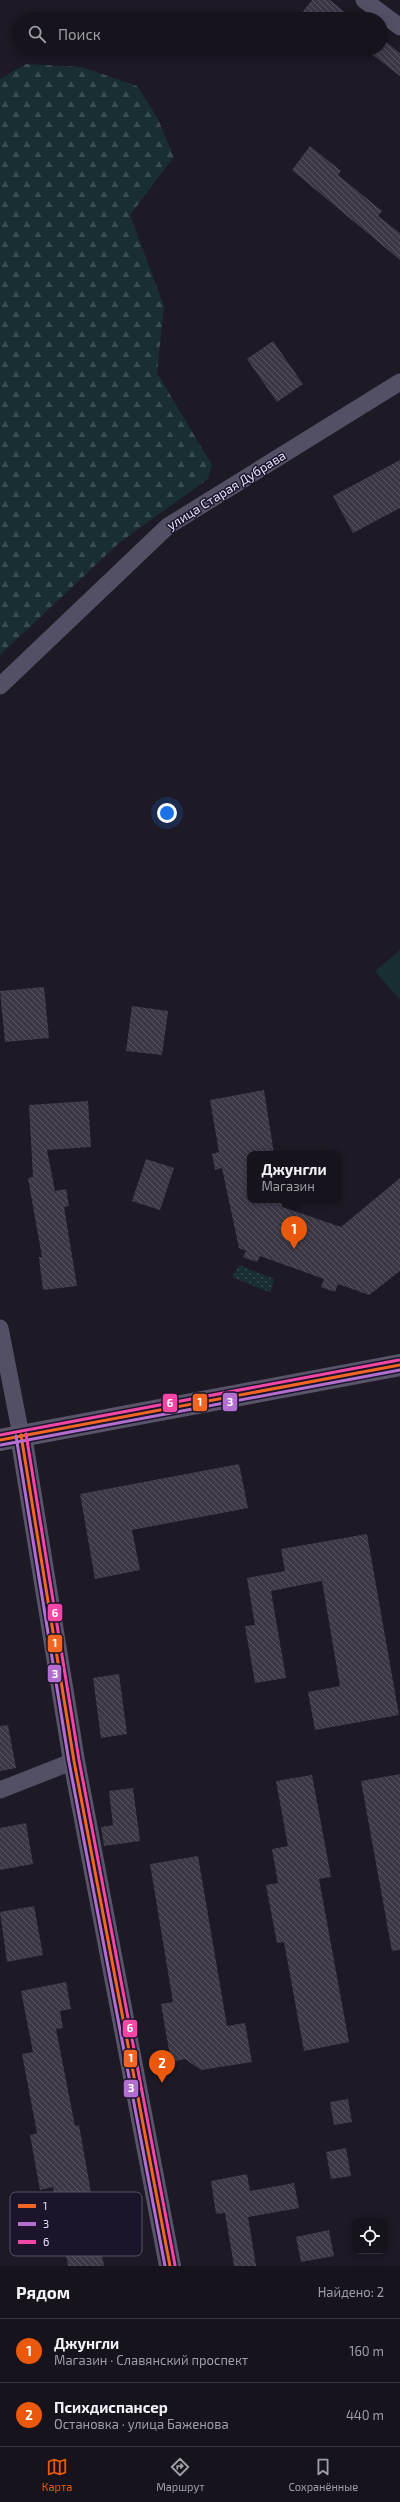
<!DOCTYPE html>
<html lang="ru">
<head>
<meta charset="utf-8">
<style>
  body { margin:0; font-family:"Exo 2",sans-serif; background:#1f1c25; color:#f1f3f6 }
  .controls { position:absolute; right:12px; bottom:12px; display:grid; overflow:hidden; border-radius:8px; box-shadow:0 2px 10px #0003 }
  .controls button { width:36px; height:36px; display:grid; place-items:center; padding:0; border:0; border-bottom:1px solid #35323b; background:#16131c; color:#f1f3f6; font:20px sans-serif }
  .you { position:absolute; left:167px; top:813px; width:14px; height:14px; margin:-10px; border:3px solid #fff; border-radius:50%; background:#1a73e8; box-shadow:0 0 0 6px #1a73e833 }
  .badge { display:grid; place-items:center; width:26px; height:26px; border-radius:50%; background:#ea580c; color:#fff; font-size:13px; font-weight:700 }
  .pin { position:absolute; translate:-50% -33px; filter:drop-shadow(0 1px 2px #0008) }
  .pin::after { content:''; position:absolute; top:21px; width:14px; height:12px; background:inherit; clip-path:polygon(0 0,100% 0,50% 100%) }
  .popup { position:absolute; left:247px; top:1151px; width:94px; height:52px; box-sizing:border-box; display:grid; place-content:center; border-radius:8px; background:#16131c; filter:drop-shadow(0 1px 3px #0005); font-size:13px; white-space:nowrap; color:#9e9ea3 }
  .popup b { font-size:15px; color:#f1f3f6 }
  .popup::after { content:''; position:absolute; left:50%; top:100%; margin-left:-8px; border:8px solid transparent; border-top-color:#16131c }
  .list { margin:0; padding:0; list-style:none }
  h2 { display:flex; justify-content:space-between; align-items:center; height:52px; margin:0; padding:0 16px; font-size:17px }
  h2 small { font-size:13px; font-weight:400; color:#9e9ea3 }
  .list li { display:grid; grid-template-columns:26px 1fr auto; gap:12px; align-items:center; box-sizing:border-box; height:64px; padding:0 16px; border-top:1px solid #35323b }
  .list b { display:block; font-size:15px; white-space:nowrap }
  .list p { margin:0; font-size:13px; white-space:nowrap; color:#9e9ea3 }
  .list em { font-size:13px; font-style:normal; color:#9e9ea3 }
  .icon { flex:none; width:22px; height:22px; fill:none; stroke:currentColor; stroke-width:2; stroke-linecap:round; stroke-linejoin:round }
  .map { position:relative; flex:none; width:400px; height:2266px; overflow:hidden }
  .search { position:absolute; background:#16131c; box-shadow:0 2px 10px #0003; left:12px; right:12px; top:12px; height:44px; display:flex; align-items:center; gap:10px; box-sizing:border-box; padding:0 14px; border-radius:22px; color:#9e9ea3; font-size:15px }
  .sheet { height:180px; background:#16131c }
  nav { display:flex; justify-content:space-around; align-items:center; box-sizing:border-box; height:56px; border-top:1px solid #35323b; background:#16131c; font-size:11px; color:#9e9ea3 }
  nav a { display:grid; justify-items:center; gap:2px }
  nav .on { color:#ea580c }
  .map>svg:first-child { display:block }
  .grass { fill:url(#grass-dots) }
  .forest { fill:url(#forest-firs) }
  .pitch { fill:#192e32 }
  .building { fill:url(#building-back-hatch) }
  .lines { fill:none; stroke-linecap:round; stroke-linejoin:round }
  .street { stroke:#534f65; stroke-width:17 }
  .secondary { stroke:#58546a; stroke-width:22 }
  .bus-1-casing { stroke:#1b142a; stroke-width:6 }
  .bus-2-casing { stroke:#1b142a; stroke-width:6 }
  .bus-3-casing { stroke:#1b142a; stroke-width:6 }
  .bus-1 { stroke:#f26522; stroke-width:3 }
  .bus-2 { stroke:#b36fd0; stroke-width:3 }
  .bus-3 { stroke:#f346a5; stroke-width:3 }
  .labels { text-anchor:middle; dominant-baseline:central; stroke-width:3; stroke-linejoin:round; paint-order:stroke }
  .street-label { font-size:13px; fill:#e7e1fc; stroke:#1b142a }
  .key { fill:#1b142a; stroke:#585269; stroke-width:1 }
  .key-label { font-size:11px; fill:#e7e1fc }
  .line-badge { stroke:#1b142a; stroke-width:1.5 }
  .badge-label { font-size:11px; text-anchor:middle; font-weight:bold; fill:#fff }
</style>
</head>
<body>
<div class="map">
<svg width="400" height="2266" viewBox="0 0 400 2266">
  <defs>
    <pattern id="grass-dots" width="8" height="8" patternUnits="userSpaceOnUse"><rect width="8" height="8" fill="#192e32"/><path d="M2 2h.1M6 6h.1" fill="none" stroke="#3a4c51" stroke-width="1.8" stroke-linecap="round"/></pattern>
    <pattern id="forest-firs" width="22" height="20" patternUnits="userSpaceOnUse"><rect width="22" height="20" fill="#192e32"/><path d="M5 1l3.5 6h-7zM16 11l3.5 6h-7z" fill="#3a4c51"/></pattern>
    <pattern id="building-back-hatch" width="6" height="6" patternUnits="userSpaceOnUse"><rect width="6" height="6" fill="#3c3846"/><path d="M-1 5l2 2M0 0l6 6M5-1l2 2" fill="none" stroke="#585462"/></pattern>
  </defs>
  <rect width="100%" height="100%" fill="#1d1925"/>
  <path class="grass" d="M 239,1265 L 274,1279 L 271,1291 L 269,1292 L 234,1278 L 233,1276 Z"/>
  <path class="forest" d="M 26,64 L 82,67 L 137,86 L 157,117 L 174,157 L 130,215 L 164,306 L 157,373 L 212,465 L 208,479 L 119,543 L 0,655 L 0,79 Z"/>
  <path class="pitch" d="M 400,950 L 400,1000 L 375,971 Z"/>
  <path class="building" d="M 312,0 L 330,0 L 353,19 L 297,19 Z
    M 381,38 L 400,53 L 400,76 L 365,49 L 381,49 Z
    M 310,146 L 341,171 L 338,175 L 382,211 L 378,216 L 400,233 L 400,260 L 292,170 Z
    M 273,341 L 303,384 L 277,402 L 247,359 Z
    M 400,460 L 400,508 L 353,533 L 333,496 Z
    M 44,987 L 49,1038 L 5,1042 L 0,991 Z
    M 132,1006 L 168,1011 L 162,1055 L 126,1051 Z
    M 264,1090 L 274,1154 L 250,1154 L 250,1200 L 281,1200 L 282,1207 L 341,1227 L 400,1178 L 400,1271 L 369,1295 L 338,1284 L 335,1292 L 321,1287 L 324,1279 L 260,1256 L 257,1262 L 243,1257 L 246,1251 L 239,1248 L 222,1168 L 215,1170 L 212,1154 L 219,1152 L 210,1100 Z
    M 88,1101 L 91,1147 L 47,1150 L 55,1191 L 66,1189 L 69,1206 L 64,1207 L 77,1286 L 43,1290 L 39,1257 L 42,1257 L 28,1178 L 33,1177 L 29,1105 Z
    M 146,1159 L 174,1168 L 160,1210 L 132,1201 Z
    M 239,1464 L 248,1508 L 132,1530 L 140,1570 L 95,1579 L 80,1494 Z
    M 367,1534 L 399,1715 L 315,1730 L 308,1692 L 340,1686 L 322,1581 L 271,1591 L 286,1678 L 255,1683 L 245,1626 L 255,1625 L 247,1578 L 285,1571 L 281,1549 Z
    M 119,1674 L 127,1734 L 101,1738 L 93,1678 Z
    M 8,1725 L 16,1768 L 0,1771 L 0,1726 Z
    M 400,1774 L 400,1950 L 392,1951 L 361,1781 Z
    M 312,1775 L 331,1877 L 319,1879 L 349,2042 L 304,2051 L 284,1942 L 277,1943 L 266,1885 L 278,1883 L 272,1849 L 288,1846 L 276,1781 Z
    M 133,1788 L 140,1841 L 104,1846 L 101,1827 L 113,1825 L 109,1791 Z
    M 26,1823 L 33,1864 L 0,1870 L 0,1828 Z
    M 198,1856 L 227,2026 L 245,2023 L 252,2062 L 201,2070 L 185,2059 L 171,2062 L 161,2004 L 173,2002 L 150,1864 Z
    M 34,1906 L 43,1955 L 7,1962 L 0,1912 Z
    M 66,1982 L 71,2009 L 60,2011 L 63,2028 L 56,2029 L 75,2126 L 79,2125 L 104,2266 L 68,2266 L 53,2187 L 40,2190 L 30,2135 L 37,2133 L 22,2054 L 33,2052 L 21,1991 Z
    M 348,2099 L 352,2122 L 334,2125 L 330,2102 Z
    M 346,2148 L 351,2176 L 331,2179 L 326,2152 Z
    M 247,2174 L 250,2191 L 294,2183 L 299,2208 L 248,2217 L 256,2266 L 234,2266 L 225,2213 L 216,2214 L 211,2181 Z
    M 329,2230 L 334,2256 L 301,2262 L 296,2237 Z"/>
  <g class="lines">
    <path class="street" d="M 364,0 L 400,27
      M 0,686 L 168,526 L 400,382
      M 0,1328 L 21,1435
      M 0,1790 L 74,1761"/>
    <path class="secondary" d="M 21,1435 L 74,1761 L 170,2266
      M 0,1440 L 400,1365"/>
    <defs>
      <path id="bus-1" d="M 21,1435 L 74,1761 L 170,2266
        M 0,1440 L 400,1365"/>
      <path id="bus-2" d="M 16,1436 L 69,1762 L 165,2266
        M 1,1445 L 400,1370"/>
      <path id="bus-3" d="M 26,1434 L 79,1760 L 175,2265
        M 0,1435 L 399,1360"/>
    </defs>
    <use href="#bus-1" class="bus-1-casing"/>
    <use href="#bus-2" class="bus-2-casing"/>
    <use href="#bus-3" class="bus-3-casing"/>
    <use href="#bus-1" class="bus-1"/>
    <use href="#bus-2" class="bus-2"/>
    <use href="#bus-3" class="bus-3"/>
  </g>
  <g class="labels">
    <g class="street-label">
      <text transform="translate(226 490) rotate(-32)">улица Старая Дубрава</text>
    </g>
  </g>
  <rect x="10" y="2192" width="132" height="64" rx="6" class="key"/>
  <rect x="18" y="2204" width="18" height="4" fill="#f26522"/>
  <rect x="18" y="2222" width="18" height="4" fill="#b36fd0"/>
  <rect x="18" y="2240" width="18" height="4" fill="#f346a5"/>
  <g class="key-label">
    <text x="43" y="2210">1</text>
    <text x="43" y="2228">3</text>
    <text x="43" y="2246">6</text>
  </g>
  <g class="line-badge">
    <rect x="222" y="1392" width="16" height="20" rx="4" fill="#b36fd0"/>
    <rect x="192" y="1393" width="16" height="19" rx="4" fill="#f26522"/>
    <rect x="162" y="1393" width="16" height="20" rx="4" fill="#f346a5"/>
    <rect x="47" y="1603" width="16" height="19" rx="4" fill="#f346a5"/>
    <rect x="47" y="1634" width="16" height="19" rx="4" fill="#f26522"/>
    <rect x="47" y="1664" width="15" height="19" rx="4" fill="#b36fd0"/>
    <rect x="122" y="2019" width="16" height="19" rx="4" fill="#f346a5"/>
    <rect x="123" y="2049" width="15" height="19" rx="4" fill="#f26522"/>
    <rect x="123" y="2079" width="16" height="19" rx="4" fill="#b36fd0"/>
  </g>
  <g class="badge-label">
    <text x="230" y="1406">3</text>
    <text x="200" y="1406">1</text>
    <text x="170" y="1407">6</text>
    <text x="55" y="1617">6</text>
    <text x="55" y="1647">1</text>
    <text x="55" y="1678">3</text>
    <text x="130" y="2032">6</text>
    <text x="131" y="2062">1</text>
    <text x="131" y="2092">3</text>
  </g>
</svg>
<div class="controls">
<button><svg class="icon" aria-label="locate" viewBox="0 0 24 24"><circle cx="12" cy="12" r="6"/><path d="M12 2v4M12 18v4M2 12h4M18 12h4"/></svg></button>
</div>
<div class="you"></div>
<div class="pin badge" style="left:294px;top:1249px">1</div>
<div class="popup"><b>Джунгли</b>Магазин</div>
<div class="pin badge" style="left:162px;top:2083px">2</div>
<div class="search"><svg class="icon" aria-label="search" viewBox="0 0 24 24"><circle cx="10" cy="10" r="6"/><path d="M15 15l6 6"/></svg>Поиск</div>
</div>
<section class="sheet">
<h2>Рядом<small>Найдено: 2</small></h2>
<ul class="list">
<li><span class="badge">1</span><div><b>Джунгли</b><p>Магазин · Славянский проспект</p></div><em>160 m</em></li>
<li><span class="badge">2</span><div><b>Психдиспансер</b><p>Остановка · улица Баженова</p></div><em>440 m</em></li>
</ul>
</section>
<nav>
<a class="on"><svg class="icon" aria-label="map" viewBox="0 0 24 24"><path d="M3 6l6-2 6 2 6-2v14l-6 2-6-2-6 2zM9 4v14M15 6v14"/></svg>Карта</a>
<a><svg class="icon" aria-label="directions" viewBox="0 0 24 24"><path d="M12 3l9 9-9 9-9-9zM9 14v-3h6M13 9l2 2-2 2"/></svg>Маршрут</a>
<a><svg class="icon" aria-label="saved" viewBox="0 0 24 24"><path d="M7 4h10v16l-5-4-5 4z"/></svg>Сохранённые</a>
</nav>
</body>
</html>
